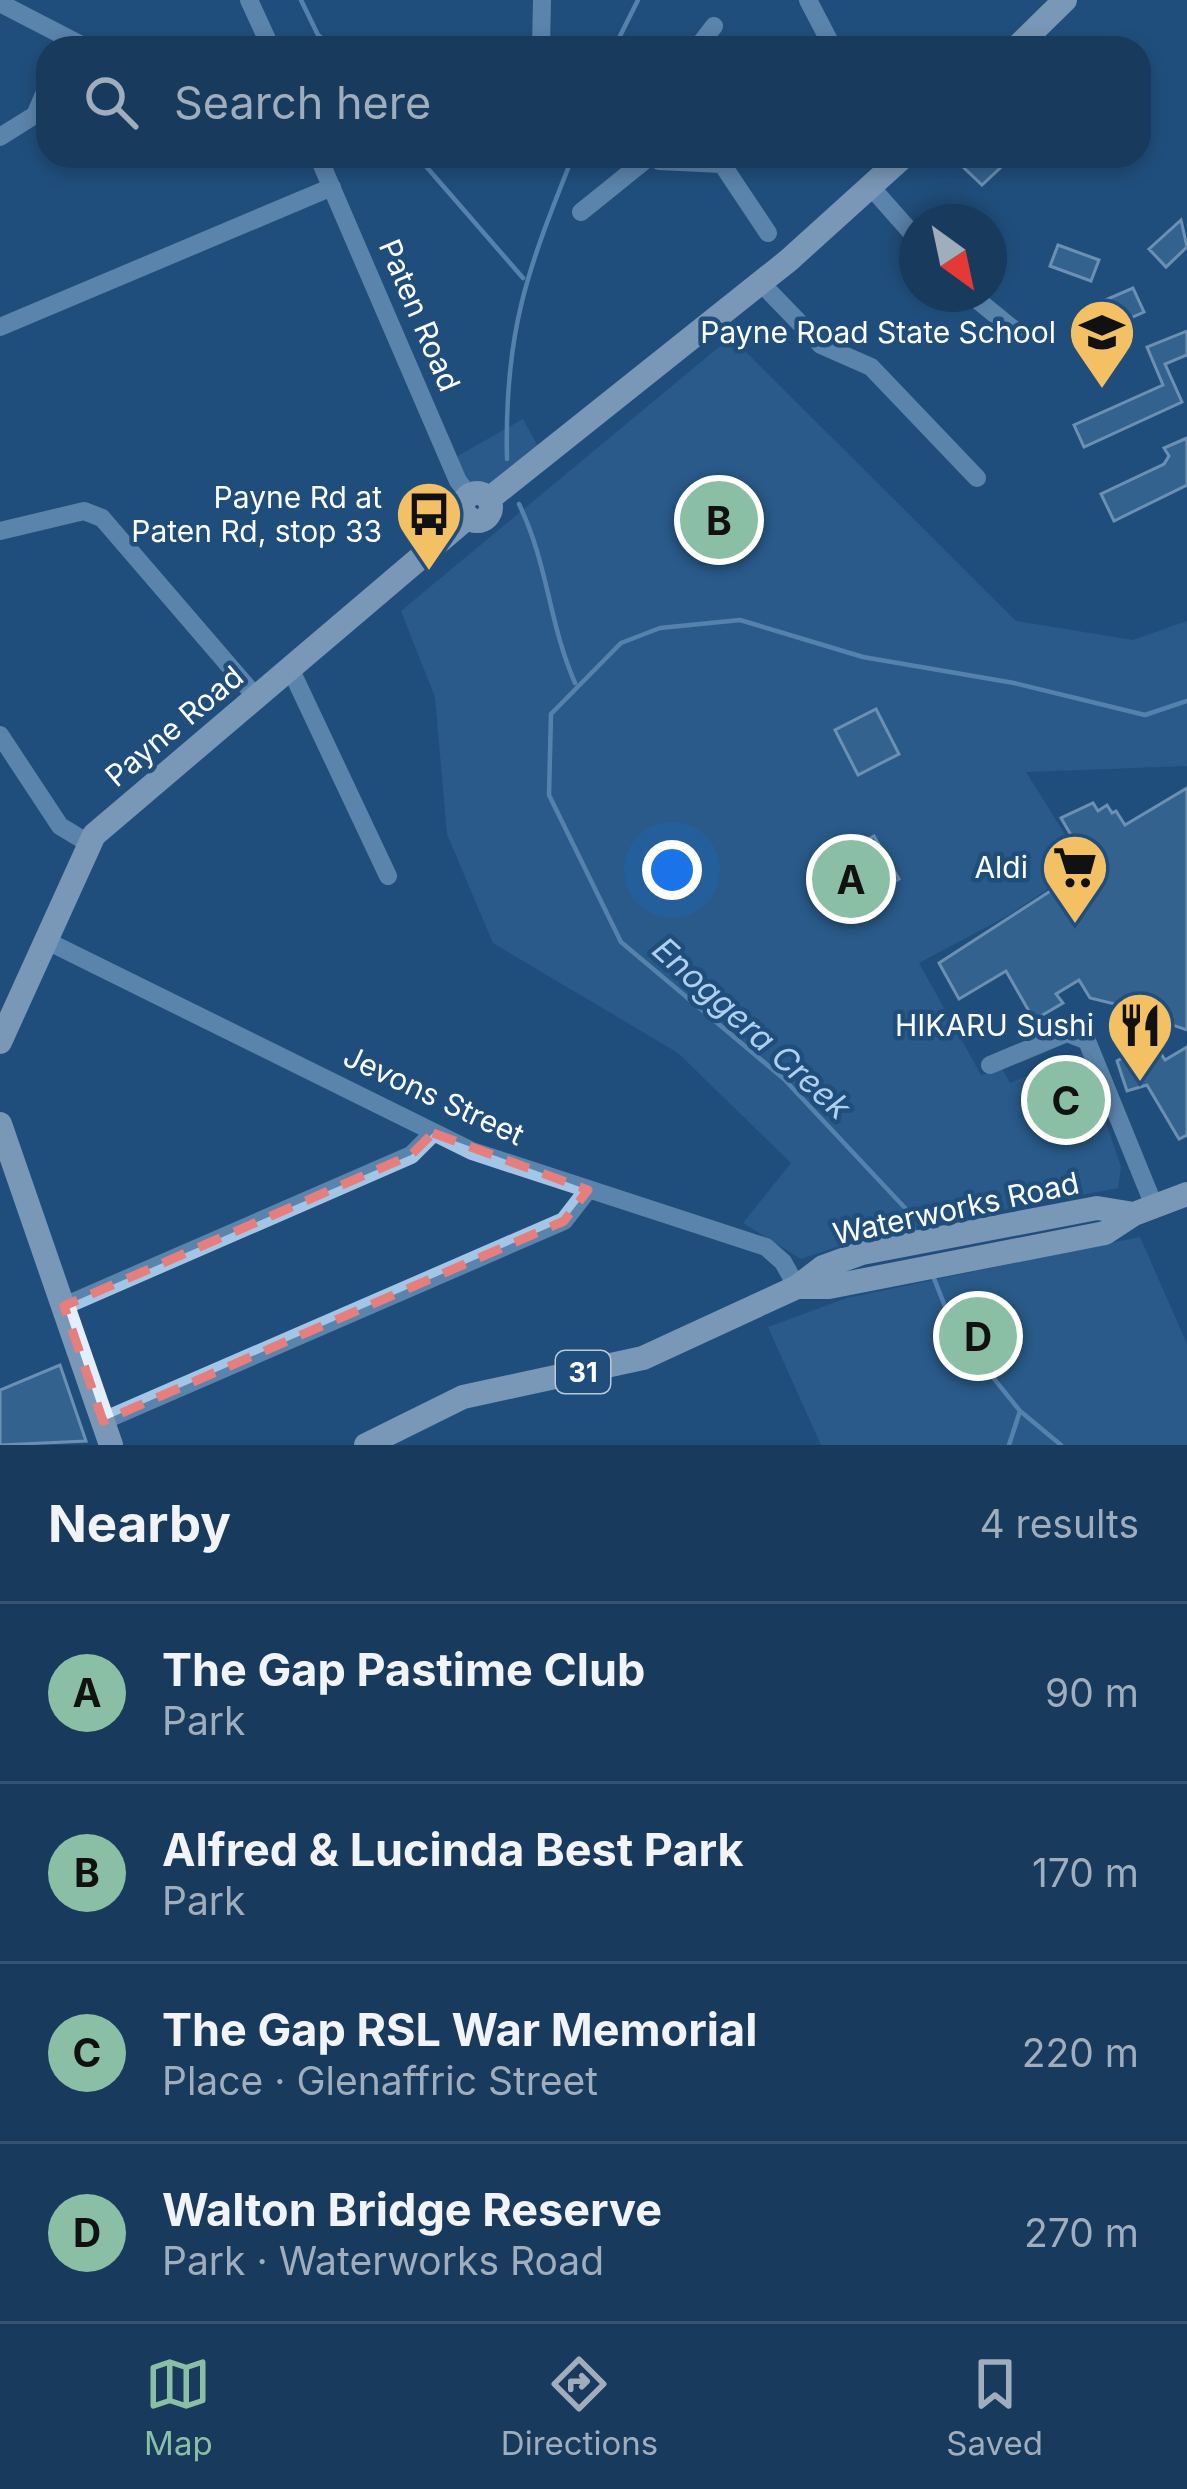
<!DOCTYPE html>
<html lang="en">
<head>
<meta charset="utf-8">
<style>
  body { margin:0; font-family:Inter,sans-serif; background:#214163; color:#f1f3f6 }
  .compass { position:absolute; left:899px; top:204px; width:108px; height:108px; border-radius:50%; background:#183a5d; box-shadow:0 6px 18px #0003; rotate:147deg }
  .you { position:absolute; left:672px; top:870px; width:42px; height:42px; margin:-30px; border:9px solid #fff; border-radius:50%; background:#1a73e8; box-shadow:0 0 0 18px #1a73e833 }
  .badge { display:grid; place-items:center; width:78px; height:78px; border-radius:50%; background:#8abfa5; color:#111; font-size:39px; font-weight:700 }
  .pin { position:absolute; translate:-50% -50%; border:6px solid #fff; box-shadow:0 3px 12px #0006 }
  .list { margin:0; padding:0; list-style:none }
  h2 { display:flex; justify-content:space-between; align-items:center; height:156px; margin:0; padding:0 48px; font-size:51px }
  h2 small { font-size:39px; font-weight:400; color:#9fadbc }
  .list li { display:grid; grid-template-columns:78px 1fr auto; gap:36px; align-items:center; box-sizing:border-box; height:180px; padding:0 48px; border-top:3px solid #365472 }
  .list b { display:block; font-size:45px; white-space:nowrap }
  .list p { margin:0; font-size:39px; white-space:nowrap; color:#9fadbc }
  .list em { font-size:39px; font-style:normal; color:#9fadbc }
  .icon { flex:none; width:66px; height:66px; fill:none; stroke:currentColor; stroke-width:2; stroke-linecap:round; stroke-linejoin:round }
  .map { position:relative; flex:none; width:1187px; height:1445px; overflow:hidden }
  .search { position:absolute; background:#183a5d; box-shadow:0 6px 18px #0003; left:36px; right:36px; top:36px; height:132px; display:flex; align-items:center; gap:30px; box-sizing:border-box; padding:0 42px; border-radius:36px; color:#9fadbc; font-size:45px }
  .sheet { height:876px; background:#183a5d }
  nav { display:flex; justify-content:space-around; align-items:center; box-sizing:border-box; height:168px; border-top:3px solid #365472; background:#183a5d; font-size:33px; color:#9fadbc }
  nav a { display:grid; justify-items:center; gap:6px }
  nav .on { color:#8abfa5 }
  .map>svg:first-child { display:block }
  .green { fill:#33699a }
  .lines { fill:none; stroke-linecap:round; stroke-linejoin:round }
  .stream { stroke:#96c2e8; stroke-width:4.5 }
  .building { fill:#4d7ba7; stroke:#c6dff5; stroke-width:3 }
  .minor { stroke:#a3c6e6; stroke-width:18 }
  .major { stroke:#e4effd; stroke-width:24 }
  .marked { fill:none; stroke:#e67e7e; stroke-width:9; stroke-dasharray:24 15; stroke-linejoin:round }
  .labels { text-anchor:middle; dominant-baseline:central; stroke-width:9; stroke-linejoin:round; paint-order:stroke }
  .shield { fill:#204e7c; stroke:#bccad8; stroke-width:3 }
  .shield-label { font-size:27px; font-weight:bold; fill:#fff }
  .street-label { font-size:30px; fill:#fff; stroke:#204e7c }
  .poi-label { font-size:30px; fill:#fff; stroke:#204e7c; text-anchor:end }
  .water-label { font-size:33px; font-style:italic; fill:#aed0ee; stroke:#204e7c }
</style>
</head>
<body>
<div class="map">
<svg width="1187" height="1445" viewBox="0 0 1187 1445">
  <rect width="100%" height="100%" fill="#204e7c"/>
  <path class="green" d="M 731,337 L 1016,621 L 1133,640 L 1187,621 L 1187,766 L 1026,772 L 1084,865 L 1009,915 L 919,963 L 981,1075 L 1002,1069 L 1010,1083 L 1082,1053 L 1121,1167 L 1118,1188 L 872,1235 L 801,1259 L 743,1223 L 791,1163 L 678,1053 L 493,943 L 447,834 L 435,697 L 401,611 Z
    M 523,419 L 541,452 L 491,485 L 469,486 L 456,457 Z
    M 1140,1237 L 1187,1344 L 1187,1445 L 821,1445 L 768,1327 L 847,1298 Z"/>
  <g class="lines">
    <path class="stream" d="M 301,0 L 318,35 L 335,48
      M 614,48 L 638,0
      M 417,156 L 523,278
      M 507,459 C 504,332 527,271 573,156
      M 519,504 C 549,567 548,621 575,683
      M 915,1232 L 905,1208 L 784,1079 L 621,942 L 549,795 L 551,714 L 621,643 L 660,628 L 740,620 L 863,657 L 1014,683 L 1145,715 L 1187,701
      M 933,1276 L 954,1329 L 1020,1411 L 1009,1445
      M 1020,1411 L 1061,1445"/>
  </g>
  <path class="building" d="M 975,156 L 1013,156 L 982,185 L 963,167 Z
    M 1181,220 L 1187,247 L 1166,267 L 1149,249 Z
    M 1058,245 L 1099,260 L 1091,281 L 1050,266 Z
    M 1133,288 L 1144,312 L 1099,332 L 1089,307 Z
    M 1187,331 L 1187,355 L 1165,364 L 1182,402 L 1084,447 L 1074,425 L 1163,385 L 1147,347 Z
    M 1187,438 L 1187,485 L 1114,521 L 1101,494 L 1164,464 L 1169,456 L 1164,448 Z
    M 876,709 L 899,754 L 858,775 L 835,730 Z
    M 1187,788 L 1187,1030 L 1135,1012 L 1165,1060 L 1187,1047 L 1187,1135 L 1179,1139 L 1147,1085 L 1127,1091 L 1117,1061 L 1140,1048 L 1115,1004 L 1090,998 L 1079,980 L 1056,994 L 1063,1003 L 1034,1020 L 1006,971 L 959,999 L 939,963 L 1089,866 L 1061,818 L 1093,803 L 1098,811 L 1107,805 L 1112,813 L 1116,811 L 1125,825 Z
    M 874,836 L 899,879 L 877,892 L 851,849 Z
    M 60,1365 L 86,1441 L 0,1445 L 0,1390 Z"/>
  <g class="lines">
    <path class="minor" d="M 249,0 L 271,48
      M 808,0 L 833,48
      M 0,3 L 87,48
      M 541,48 L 542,0
      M 697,48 L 714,26
      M 0,137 L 35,115 L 48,85
      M 318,156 L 458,481 L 470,496
      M 659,161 L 722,164 L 768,233
      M 871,187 L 917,239
      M 581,212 L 643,162
      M 760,282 L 821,345 L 871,367 L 977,478
      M 970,294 L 1018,333
      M 0,327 L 332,187
      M 0,531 L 84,511 L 102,518 L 256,697
      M 290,668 L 388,876
      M 0,735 L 60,826 L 88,843
      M 45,940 L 472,1151 L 766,1247 L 783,1262 L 797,1287
      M 990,1065 L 1067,1033 L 1087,1041 L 1155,1208
      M 64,1306 L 411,1155 L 433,1133
      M 103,1421 L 564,1221 L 588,1190"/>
    <path class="major" d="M 1016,48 L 1065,0
      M463 507a14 14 0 1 1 28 0a14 14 0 1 1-28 0Z
      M 489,499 L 789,260 L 904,156
      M 0,1042 L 94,835 L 468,517
      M 0,1124 L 111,1445
      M 797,1287 L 829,1287 L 1105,1233 L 1134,1214 L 1187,1194
      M 366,1445 L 463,1397 L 643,1358 L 797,1287 L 823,1267 L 862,1253 L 1097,1208 L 1134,1214"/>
  </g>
  <path d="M0 0H1187V1445H0ZM 433,1133 L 588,1190 L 564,1221 L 103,1421 L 64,1306 L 411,1155 Z" fill="#204e7c" fill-opacity=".55" fill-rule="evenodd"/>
  <path class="marked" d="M 433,1133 L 588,1190 L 564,1221 L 103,1421 L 64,1306 L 411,1155 Z"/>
  <defs>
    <symbol id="school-pin" viewBox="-11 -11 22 30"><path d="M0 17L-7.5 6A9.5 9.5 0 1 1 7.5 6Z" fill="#f3c064" stroke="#204e7c"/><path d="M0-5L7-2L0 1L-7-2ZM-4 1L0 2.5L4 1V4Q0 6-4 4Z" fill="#111"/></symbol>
    <symbol id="bus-pin" viewBox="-11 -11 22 30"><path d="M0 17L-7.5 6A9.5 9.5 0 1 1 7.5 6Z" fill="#f3c064" stroke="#204e7c"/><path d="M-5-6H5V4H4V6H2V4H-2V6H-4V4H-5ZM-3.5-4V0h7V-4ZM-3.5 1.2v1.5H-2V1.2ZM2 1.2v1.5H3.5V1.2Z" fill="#111"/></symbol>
    <symbol id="supermarket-pin" viewBox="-11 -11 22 30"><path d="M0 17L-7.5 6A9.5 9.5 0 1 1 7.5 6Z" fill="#f3c064" stroke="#204e7c"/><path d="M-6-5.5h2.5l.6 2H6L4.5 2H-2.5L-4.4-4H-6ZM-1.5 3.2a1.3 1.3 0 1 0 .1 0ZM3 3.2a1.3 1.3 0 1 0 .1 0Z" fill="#111"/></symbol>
    <symbol id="restaurant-pin" viewBox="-11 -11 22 30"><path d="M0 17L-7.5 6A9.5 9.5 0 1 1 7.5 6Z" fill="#f3c064" stroke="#204e7c"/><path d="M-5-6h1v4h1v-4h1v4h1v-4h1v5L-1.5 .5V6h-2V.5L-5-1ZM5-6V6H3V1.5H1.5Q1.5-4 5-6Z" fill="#111"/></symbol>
  </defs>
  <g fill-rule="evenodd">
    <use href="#school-pin" x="1064" y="294" width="76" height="104"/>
    <use href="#bus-pin" x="391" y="476" width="76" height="104"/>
    <use href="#supermarket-pin" x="1037" y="829" width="76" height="104"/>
    <use href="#restaurant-pin" x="1102" y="987" width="76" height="104"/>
  </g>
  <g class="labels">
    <rect class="shield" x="556" y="1351" width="54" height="42" rx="9"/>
    <g class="shield-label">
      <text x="583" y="1372">31</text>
    </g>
    <g class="street-label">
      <text transform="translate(420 315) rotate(67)">Paten Road</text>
      <text transform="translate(174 726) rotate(-40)">Payne Road</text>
      <text transform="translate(434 1095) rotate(25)">Jevons Street</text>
      <text transform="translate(956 1208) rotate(-12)">Waterworks Road</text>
    </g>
    <g class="poi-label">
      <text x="1056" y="332">Payne Road State School</text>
      <text x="382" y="497">Payne Rd at<tspan x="382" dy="34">Paten Rd, stop 33</tspan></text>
      <text x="1028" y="867">Aldi</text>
      <text x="1094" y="1025">HIKARU Sushi</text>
    </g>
    <g class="water-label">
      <text transform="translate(752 1028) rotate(42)">Enoggera Creek</text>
    </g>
  </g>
</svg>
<svg class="compass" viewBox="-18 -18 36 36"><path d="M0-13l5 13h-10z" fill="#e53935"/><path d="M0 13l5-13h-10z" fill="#9fadbc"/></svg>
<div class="you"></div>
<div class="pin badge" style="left:851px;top:879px">A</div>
<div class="pin badge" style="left:719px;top:520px">B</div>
<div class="pin badge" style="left:1066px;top:1100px">C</div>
<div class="pin badge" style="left:978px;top:1336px">D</div>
<div class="search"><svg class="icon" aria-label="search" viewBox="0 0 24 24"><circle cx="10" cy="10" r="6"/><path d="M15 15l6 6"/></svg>Search here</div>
</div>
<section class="sheet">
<h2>Nearby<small>4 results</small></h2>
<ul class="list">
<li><span class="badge">A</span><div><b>The Gap Pastime Club</b><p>Park</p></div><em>90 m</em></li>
<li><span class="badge">B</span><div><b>Alfred &amp; Lucinda Best Park</b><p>Park</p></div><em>170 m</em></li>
<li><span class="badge">C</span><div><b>The Gap RSL War Memorial</b><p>Place · Glenaffric Street</p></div><em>220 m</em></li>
<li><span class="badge">D</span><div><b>Walton Bridge Reserve</b><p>Park · Waterworks Road</p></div><em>270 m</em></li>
</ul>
</section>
<nav>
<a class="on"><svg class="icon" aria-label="map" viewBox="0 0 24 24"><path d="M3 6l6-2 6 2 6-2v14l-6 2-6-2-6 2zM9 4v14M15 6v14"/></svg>Map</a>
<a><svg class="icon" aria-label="directions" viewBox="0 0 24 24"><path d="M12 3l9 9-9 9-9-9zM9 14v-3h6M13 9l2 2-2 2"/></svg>Directions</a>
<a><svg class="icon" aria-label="saved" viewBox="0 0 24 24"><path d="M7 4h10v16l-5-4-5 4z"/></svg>Saved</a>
</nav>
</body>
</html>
